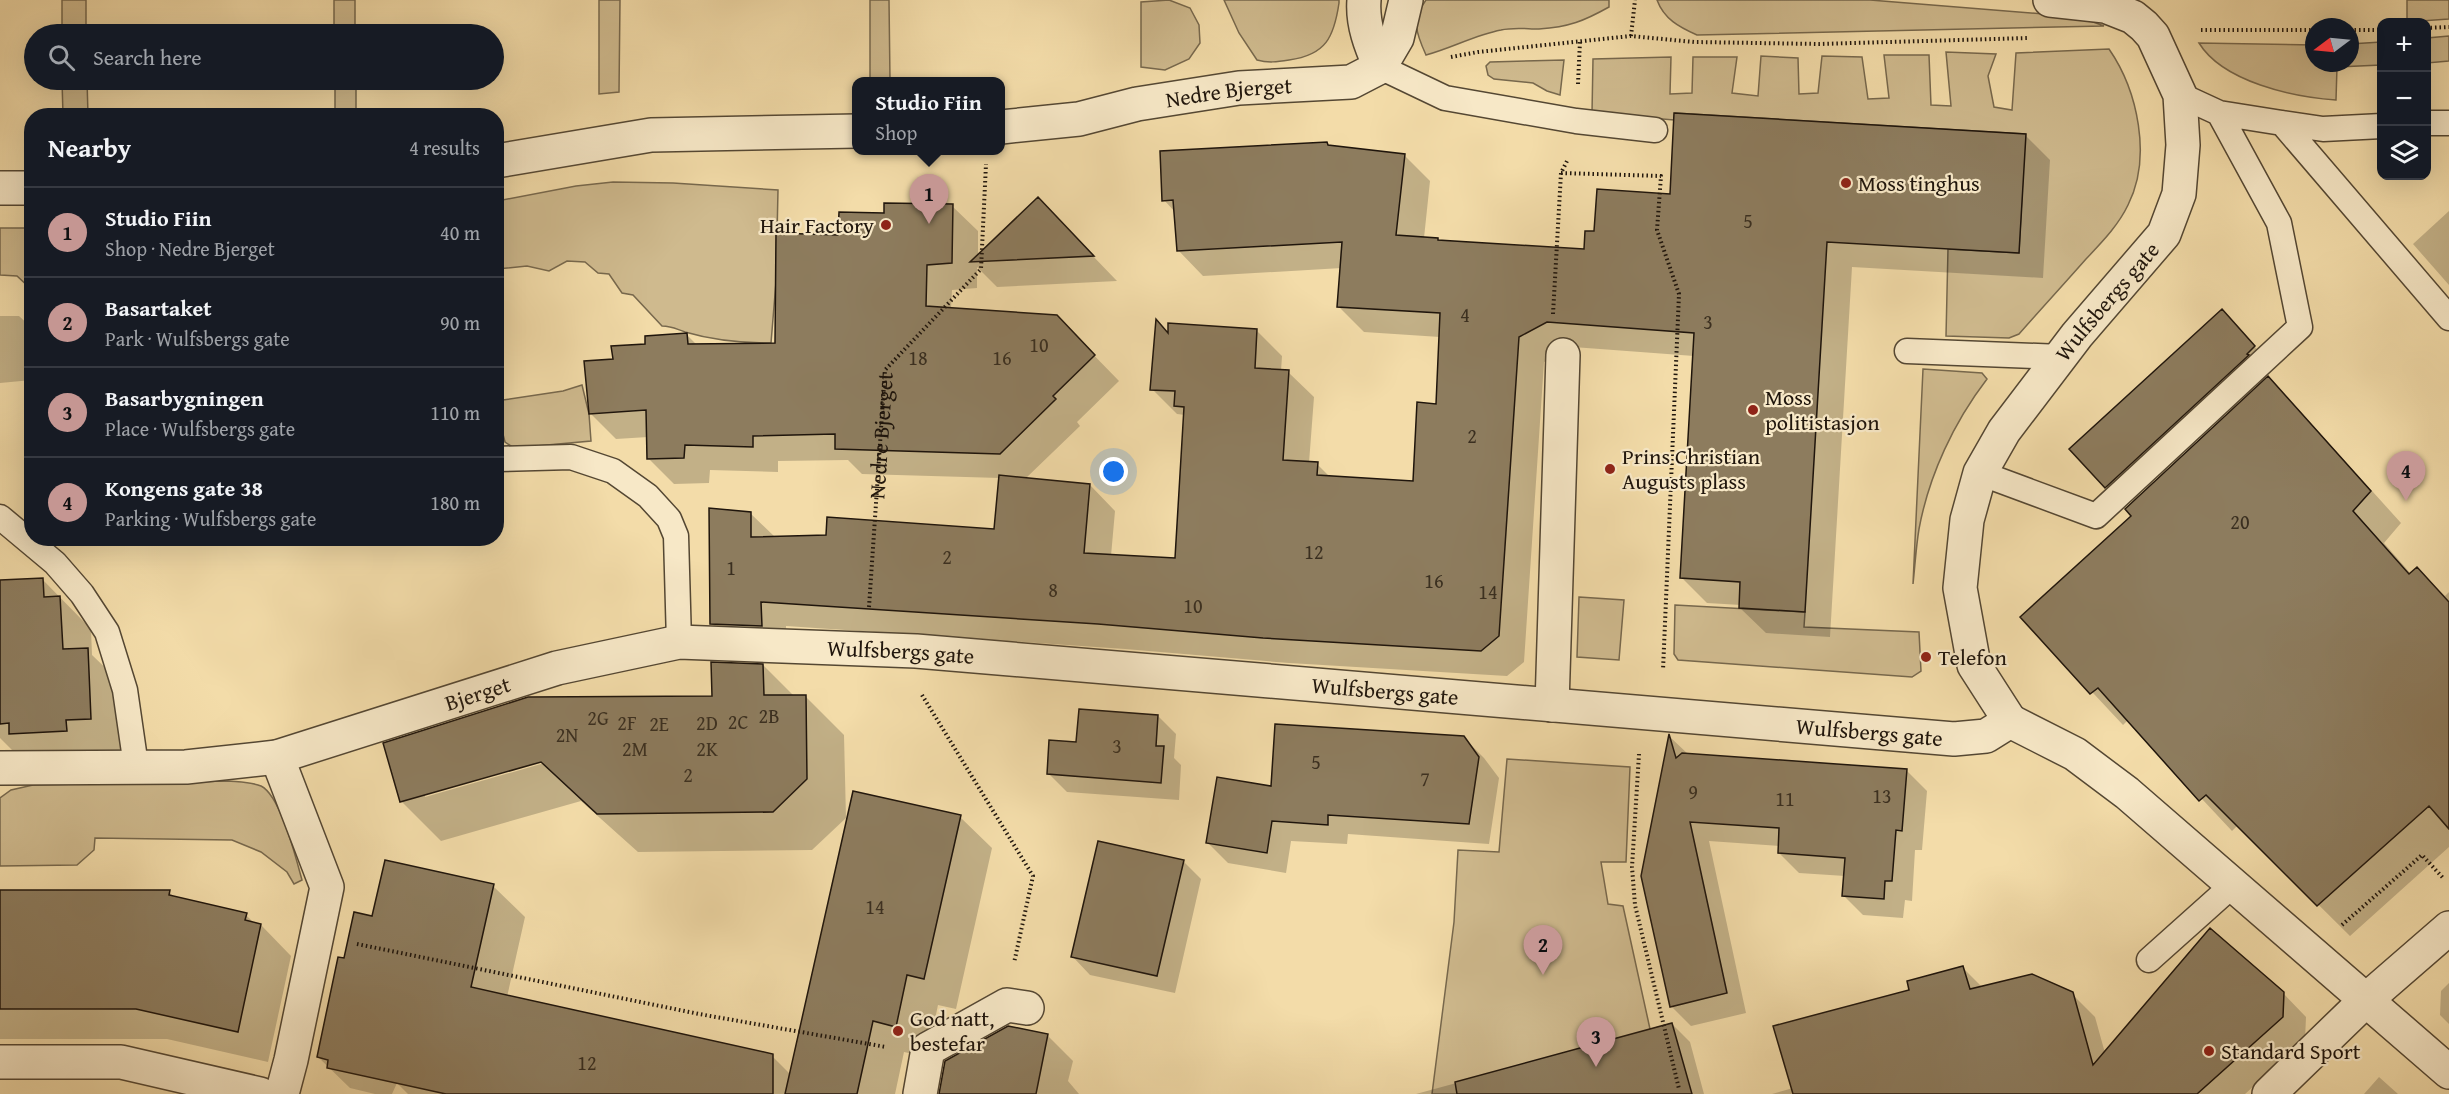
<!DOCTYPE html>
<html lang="en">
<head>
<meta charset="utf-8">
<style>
  body { margin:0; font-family:"Gentium Book Plus",serif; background:#242831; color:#f1f3f6 }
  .controls { position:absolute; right:18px; top:18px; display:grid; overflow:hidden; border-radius:12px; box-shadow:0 6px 24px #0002 }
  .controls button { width:54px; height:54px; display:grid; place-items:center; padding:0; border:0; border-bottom:2px solid #363941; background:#171b24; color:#f1f3f6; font:30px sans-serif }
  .compass { position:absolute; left:2305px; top:18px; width:54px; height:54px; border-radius:50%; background:#171b24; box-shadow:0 6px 24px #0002; rotate:254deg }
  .you { position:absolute; left:1114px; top:472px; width:21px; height:21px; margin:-15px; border:4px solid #fff; border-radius:50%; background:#1a73e8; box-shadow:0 0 0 9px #1a73e833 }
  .badge { display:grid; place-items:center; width:39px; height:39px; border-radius:50%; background:#c59692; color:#111; font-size:20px; font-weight:700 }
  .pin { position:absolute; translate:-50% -50px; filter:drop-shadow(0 2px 3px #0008) }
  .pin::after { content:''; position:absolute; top:32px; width:21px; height:18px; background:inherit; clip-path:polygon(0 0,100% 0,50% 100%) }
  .popup { position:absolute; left:852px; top:77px; width:153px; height:78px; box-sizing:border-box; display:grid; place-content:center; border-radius:12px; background:#171b24; filter:drop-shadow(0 2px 4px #0005); font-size:20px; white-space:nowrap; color:#9ea1a6 }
  .popup b { font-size:22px; color:#f1f3f6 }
  .popup::after { content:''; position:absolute; left:50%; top:100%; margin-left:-12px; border:12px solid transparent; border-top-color:#171b24 }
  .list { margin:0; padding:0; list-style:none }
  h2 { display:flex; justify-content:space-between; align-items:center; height:78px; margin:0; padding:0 24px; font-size:26px }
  h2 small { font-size:20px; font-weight:400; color:#9ea1a6 }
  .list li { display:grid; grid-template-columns:39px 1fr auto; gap:18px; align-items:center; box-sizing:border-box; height:90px; padding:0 24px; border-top:2px solid #363941 }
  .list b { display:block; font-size:22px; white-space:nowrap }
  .list p { margin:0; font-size:20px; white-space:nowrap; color:#9ea1a6 }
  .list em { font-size:20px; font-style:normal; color:#9ea1a6 }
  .icon { flex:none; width:33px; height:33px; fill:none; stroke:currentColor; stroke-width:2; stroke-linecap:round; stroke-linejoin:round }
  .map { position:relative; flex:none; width:2449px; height:1094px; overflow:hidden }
  .search { position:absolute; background:#171b24; box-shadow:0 6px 24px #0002; left:24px; top:24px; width:480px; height:66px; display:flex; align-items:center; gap:15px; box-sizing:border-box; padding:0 21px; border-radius:33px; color:#9ea1a6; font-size:22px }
  .panel { position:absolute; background:#171b24; box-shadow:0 6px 24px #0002; left:24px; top:108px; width:480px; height:438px; border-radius:24px }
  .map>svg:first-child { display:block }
  .green { fill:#cfba8e; stroke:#77684d; stroke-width:1.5 }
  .shadow { fill:#0003; fill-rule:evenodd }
  .building { fill:#8d7c5e; stroke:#1f150c; stroke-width:1.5 }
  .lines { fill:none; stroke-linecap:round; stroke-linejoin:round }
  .service-casing { stroke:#544733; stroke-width:27 }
  .minor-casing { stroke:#544733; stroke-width:36 }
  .tertiary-casing { stroke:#544733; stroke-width:36 }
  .path { stroke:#1f150c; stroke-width:4; stroke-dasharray:1.5 3; stroke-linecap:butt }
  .service { stroke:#f7e8c7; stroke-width:24 }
  .minor { stroke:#f7e8c7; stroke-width:33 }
  .tertiary { stroke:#f7e8c7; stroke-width:33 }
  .poi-dot { fill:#8f2418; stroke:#f7e8c7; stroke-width:2 }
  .labels { text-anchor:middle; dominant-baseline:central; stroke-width:4.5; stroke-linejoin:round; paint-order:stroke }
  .number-label { font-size:20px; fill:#3a2f20 }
  .street-label { font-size:22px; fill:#1f150c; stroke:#f7e8c7 }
  .poi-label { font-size:22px; fill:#1f150c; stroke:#f7e8c7; text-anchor:start }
</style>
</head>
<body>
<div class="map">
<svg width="2449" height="1094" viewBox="0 0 2449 1094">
  <rect width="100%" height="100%" fill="#f3dca9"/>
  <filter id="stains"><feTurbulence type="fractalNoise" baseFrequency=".00333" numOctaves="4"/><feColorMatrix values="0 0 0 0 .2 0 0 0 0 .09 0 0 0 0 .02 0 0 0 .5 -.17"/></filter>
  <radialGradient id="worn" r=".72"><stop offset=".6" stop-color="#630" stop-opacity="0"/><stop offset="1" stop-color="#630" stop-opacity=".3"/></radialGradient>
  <path class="green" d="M 62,0 L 86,0 L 86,34 L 62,34 Z
    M 334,0 L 355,0 L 355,34 L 334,34 Z
    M 599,0 L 620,0 L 619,92 L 599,94 Z
    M 870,0 L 889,0 L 890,81 L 870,81 Z
    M 1169,0 L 1190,8 L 1199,25 L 1200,43 L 1189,59 L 1165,70 L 1141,67 L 1141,2 Z
    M 1224,0 L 1339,0 L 1339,3 C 1334,37 1326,55 1289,60 C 1277,62 1268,63 1257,60 L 1239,33 Z
    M 1426,0 L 1609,0 L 1609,7 C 1584,21 1569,27 1539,29 C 1527,29 1513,27 1501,30 C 1475,35 1452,48 1426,55 C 1416,33 1411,20 1426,0 Z
    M 1657,0 L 1870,0 L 2080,17 L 2104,26 L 1697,35 C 1679,27 1664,19 1657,0 Z
    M 2407,0 L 2449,0 L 2449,19 L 2407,22 Z
    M 2449,36 L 2449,61 L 2427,63 L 2427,38 Z
    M 2381,42 L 2381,65 L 2337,67 L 2336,100 C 2293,97 2223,82 2199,43 L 2314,45 L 2314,63 L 2350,63 L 2350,44 Z
    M 2109,49 C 2138,91 2152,158 2128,205 C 2118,226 2101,243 2086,259 C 2064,284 2041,309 2019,334 L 2009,338 L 1946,336 L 1948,249 L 2019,253 L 2025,134 L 1675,113 L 1674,120 L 1592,113 L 1593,59 L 1671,57 L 1670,94 L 1692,93 L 1693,57 L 1737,57 L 1732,93 L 1758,96 L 1761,56 L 1798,58 L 1799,94 L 1818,93 L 1822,56 L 1862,57 L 1868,99 L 1889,98 L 1884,55 L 1929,55 L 1931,105 L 1951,106 L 1946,52 L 1996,54 L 1988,76 L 1994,107 L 2012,110 L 2016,53 Z
    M 1564,60 L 1560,95 L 1547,91 L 1533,83 L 1494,79 L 1488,75 L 1486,66 L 1490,62 Z
    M 62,80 L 87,80 L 88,115 L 63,115 Z
    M 335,80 L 356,80 L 356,115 L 335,115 Z
    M 613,182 L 673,183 L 778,190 L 776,282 L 771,343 C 743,343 712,340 685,332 C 676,329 672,326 662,326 L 633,295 L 622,293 L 609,274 L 598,273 L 585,262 L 567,261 L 549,271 L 527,266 L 497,269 L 497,201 L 576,186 Z
    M 0,228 L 31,228 L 31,289 L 17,276 L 0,275 Z
    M 1923,369 L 1982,373 L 1987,379 C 1954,422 1929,475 1919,529 C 1916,547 1915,566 1913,584 Z
    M 582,385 L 589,414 L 591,441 L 514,448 L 505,442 L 497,411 L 496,401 L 563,391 Z
    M 1579,597 L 1624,600 L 1619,660 L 1577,657 Z
    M 1675,605 L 1805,612 L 1804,627 L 1919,632 L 1921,671 L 1912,677 L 1678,660 L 1674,654 Z
    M 1507,759 L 1630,767 L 1626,862 L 1601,862 L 1608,904 L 1623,906 L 1650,1029 L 1668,1094 L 1432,1094 L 1454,922 L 1458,850 L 1499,852 Z
    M 228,781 C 238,782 252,782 261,786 C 281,796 296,859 302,880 L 294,884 L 287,872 L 261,852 L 232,840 L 95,838 L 94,850 L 77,865 L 0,866 L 0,798 L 11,790 L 33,785 Z"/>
  <path class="shadow" d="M 2025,135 L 2050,160 L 2043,278 L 1852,267 L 1830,637 L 1766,633 L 1740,608 L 1741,605 L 1707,603 L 1681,577 L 1694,356 L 1573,347 L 1544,362 L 1524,662 L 1507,676 L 1289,663 L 1125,649 L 786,626 L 787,651 L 737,649 L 712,624 L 750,513 L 775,537 L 995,530 L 1000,478 L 862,474 L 848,460 L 778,461 L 778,472 L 710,470 L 709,483 L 674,484 L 649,459 L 648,437 L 616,439 L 590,413 L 614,360 L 647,345 L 686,334 L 697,345 L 777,345 L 840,236 L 885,214 L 952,206 L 978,231 L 978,258 L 1063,225 L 1117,281 L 997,287 L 977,267 L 977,288 L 952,290 L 951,309 L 1082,343 L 1119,381 L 1077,422 L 1080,426 L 1025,479 L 1090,485 L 1115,511 L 1111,556 L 1176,560 L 1185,415 L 1177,414 L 1152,389 L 1170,336 L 1256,330 L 1282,356 L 1281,371 L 1288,372 L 1314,397 L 1309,463 L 1317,464 L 1331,478 L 1414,483 L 1437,405 L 1440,337 L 1364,332 L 1338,306 L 1342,268 L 1203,276 L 1178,250 L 1175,212 L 1164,200 L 1327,143 L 1331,147 L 1405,156 L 1430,181 L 1424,238 L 1440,242 L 1585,251 L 1595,233 L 1671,196 Z
    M 2449,211 L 2449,285 L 2413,244 Z
    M 0,316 L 19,316 L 32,328 L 32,380 L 0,383 Z
    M 2231,320 L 2263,356 L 2115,496 L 2071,449 Z
    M 2268,378 L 2299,410 L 2401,523 L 2384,543 L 2411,574 L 2417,569 L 2445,596 L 2449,592 L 2449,847 L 2350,936 L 2238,825 L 2232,831 L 2128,720 L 2123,725 L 2022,617 L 2133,516 Z
    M 43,580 L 91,629 L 92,655 L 119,681 L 122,750 L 97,751 L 98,762 L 17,755 L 0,738 L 0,582 Z
    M 763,665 L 794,696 L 805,696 L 844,735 L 846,818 L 812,850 L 638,852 L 581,801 L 441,841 L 402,802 L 385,744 L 714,697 ZM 548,759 L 548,762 L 425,797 L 425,794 Z
    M 1158,716 L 1176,734 L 1174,758 L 1181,765 L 1179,800 L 1067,792 L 1049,774 L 1078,743 Z
    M 1463,737 L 1484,758 L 1499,778 L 1489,844 L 1348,834 L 1347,844 L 1291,841 L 1286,873 L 1228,863 L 1208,843 L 1272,788 Z
    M 1670,737 L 1689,755 L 1907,771 L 1927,791 L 1922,850 L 1915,850 L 1912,901 L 1905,900 L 1903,918 L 1863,915 L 1843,895 L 1845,876 L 1799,873 L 1779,853 L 1780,846 L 1709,841 L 1746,1013 L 1691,1026 L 1671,1006 L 1643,876 Z
    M 960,817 L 992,848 L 956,1009 L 938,1005 L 927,1057 L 904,1052 L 895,1094 L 408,1094 L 397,1083 L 392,1094 L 375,1094 L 350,1088 L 318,1057 L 345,960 L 373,918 L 493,886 L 525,917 L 507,997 L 772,1056 L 791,1075 Z
    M 1183,861 L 1201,879 L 1175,993 L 1090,975 L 1073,957 Z
    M 0,892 L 169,892 L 176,899 L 246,915 L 255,924 L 261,925 L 291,956 L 268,1062 L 167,1039 L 0,1039 Z
    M 1963,968 L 1982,987 L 2072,994 L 2095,1017 L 2105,1053 L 2283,993 L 2306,1017 L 2305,1040 L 2245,1094 L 1772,1094 L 1793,1088 L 1911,991 Z
    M 2449,983 L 2449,1024 L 2440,1015 L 2441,991 Z
    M 1672,1024 L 1690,1042 L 1704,1094 L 1416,1094 Z
    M 1008,1028 L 1048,1036 L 1073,1061 L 1068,1081 L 1079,1094 L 941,1094 Z
    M 2379,1077 L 2398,1094 L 2364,1094 Z"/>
  <path class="building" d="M 1674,113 L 2026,134 L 2019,253 L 1827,242 L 1805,612 L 1739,608 L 1740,582 L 1680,578 L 1694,333 L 1547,322 L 1519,337 L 1499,636 L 1481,651 L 1263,638 L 1098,624 L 761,602 L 762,626 L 710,624 L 709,508 L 751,512 L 751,537 L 826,535 L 827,517 L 994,529 L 999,475 L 1090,484 L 1084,553 L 1175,558 L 1184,407 L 1174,406 L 1175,391 L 1150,390 L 1156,319 L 1168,333 L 1168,323 L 1257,329 L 1255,368 L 1289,370 L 1283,460 L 1318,462 L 1317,475 L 1413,481 L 1417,402 L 1436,404 L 1440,313 L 1337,307 L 1342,242 L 1177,251 L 1173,200 L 1162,201 L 1160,151 L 1327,142 L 1328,145 L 1405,154 L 1396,235 L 1438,238 L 1438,240 L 1584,249 L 1585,231 L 1594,231 L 1597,189 L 1670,194 Z
    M 1038,197 L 1094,256 L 970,262 Z
    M 884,203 L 953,204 L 952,263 L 927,265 L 926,306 L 1057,315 L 1095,355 L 1053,396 L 1056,399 L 1000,454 L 835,449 L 835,434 L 753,436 L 753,447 L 685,445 L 684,458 L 647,459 L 646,410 L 589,414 L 584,361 L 613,359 L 611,346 L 645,344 L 645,336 L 687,333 L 688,344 L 775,343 L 776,233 L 838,235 L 839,212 L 884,213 Z
    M 2222,309 L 2255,346 L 2247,354 L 2249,355 L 2105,488 L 2069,449 Z
    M 2268,376 L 2371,491 L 2353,511 L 2409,574 L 2417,567 L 2449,602 L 2449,829 L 2429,806 L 2317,906 L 2206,795 L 2199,801 L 2098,688 L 2090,694 L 2020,617 L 2131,516 L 2125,509 Z
    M 43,578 L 44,597 L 60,596 L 63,649 L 88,648 L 91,719 L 66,720 L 67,731 L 9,734 L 9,723 L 0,724 L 0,580 Z
    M 711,662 L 763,664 L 764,695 L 806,695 L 807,779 L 773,812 L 597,814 L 541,762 L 400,802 L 383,743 L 528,697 L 712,696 Z
    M 1079,709 L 1158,715 L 1156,746 L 1164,746 L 1161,783 L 1047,774 L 1049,740 L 1076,742 Z
    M 1275,724 L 1464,736 L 1479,757 L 1469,824 L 1328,815 L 1328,825 L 1272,821 L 1267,853 L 1206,843 L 1217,777 L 1271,786 Z
    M 1669,734 L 1676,758 L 1682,753 L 1907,769 L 1902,831 L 1896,830 L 1892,881 L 1885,881 L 1884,899 L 1842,896 L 1845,858 L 1778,853 L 1779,828 L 1690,822 L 1727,993 L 1670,1007 L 1641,876 Z
    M 853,791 L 961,815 L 924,979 L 907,975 L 896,1027 L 873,1021 L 857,1094 L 785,1094 Z
    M 1098,841 L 1184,860 L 1157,976 L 1071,957 Z
    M 385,860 L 494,884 L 471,987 L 773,1054 L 773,1094 L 446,1094 L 327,1068 L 328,1060 L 317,1057 L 338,957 L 344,958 L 354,912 L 372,916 Z
    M 0,890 L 170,890 L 169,895 L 247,913 L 245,920 L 261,924 L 238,1032 L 136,1009 L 0,1009 Z
    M 2210,928 L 2284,992 L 2283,1017 L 2197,1094 L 1793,1094 L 1773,1026 L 1909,990 L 1907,981 L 1963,966 L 1970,989 L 2032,974 L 2073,992 L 2093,1065 Z
    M 1672,1023 L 1692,1094 L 1457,1094 L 1455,1082 Z
    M 1008,1026 L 1048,1034 L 1036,1094 L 939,1094 L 945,1061 Z"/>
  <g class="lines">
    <defs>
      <path id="service" d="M 1380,67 L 1445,98 L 1576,121 L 1655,130
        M 2180,95 L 2219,113 L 2282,123 L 2323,129 L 2382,126
        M 2282,123 L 2449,318
        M 2426,123 L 2449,123
        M 1907,351 L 2061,357
        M 496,459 L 571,457 L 613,471 L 648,496 L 669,519 L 676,536 L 679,642
        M 1980,473 L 2096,516 L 2300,327 L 2279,223 L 2219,113
        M 0,517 L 55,563 L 82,594 L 107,632 L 125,690 L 136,766
        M 2149,960 L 2234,884"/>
      <g id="minor">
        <path d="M 1364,0 C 1362,24 1371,46 1380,67"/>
        <path d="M 1380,67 L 1397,38 L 1406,0"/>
        <path id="s2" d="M 1001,127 L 1079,119 L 1137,104 L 1239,88 L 1351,82 L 1380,67"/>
        <path d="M 496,161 L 651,135 L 857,131"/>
        <path d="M 0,188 L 32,188"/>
        <path d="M 1552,705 L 1563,355"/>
        <path id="s3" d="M 2010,721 L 1974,665 L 1960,588 L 1967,520 L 1980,473 L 2004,431 L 2077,335 L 2164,234 L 2179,194 L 2183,145 L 2180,95 L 2153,36 L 2144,26 L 2133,17 L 2105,6 L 2050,0"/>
        <path d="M 277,757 L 327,887 L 291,1060 L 282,1094"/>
        <path id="s4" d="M 0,768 L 186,767 L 277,757 L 557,668 L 679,642 L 916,651 L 1954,739 L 1986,736 L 2010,721 L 2075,754 L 2127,793 L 2449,1072"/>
        <path d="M 0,1062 L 121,1062 L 260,1094"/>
        <path d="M 920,1094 L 928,1049 L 1007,1005 L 1027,1008"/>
      </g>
      <path id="tertiary" d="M 2269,1094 L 2366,1000 L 2449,928"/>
    </defs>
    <use href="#service" class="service-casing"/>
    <use href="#minor" class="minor-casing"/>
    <use href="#tertiary" class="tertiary-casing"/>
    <g class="path">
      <path d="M 2426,28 L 2449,27"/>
      <path d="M 2201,30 L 2314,30"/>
      <path d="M 2350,30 L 2382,30"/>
      <path d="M 1631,36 L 1635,0"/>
      <path d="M 1451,57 L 1478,52 L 1631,36 L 1694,42 L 1819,44 L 2029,38"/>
      <path d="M 1578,84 L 1580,41"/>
      <path d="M 1561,173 L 1661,176 L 1657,230 L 1679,294 L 1663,670"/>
      <path d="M 1553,314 L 1561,173 L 1568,159"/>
      <path id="s1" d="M 869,607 L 885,370 L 981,269 L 986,164"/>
      <path d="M 922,695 L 1033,876 L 1014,963"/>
      <path d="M 1639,754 L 1632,867 L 1635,905 L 1679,1089"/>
      <path d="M 2342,925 L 2422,855 L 2444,879"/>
      <path d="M 357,944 L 699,1014 L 886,1047"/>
    </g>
    <use href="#service" class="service"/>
    <use href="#minor" class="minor"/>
    <use href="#tertiary" class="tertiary"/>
  </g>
  <g class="poi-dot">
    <circle cx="1846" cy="183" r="6"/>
    <circle cx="886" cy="225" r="6"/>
    <circle cx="1753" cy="410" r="6"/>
    <circle cx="1610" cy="469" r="6"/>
    <circle cx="1926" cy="657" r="6"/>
    <circle cx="898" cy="1031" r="6"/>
    <circle cx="2209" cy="1051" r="6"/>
  </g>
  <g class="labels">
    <g class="number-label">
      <text x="1748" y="220">5</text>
      <text x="1465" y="314">4</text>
      <text x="1708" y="321">3</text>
      <text x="1039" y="344">10</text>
      <text x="918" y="357">18</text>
      <text x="1002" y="357">16</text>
      <text x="1472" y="435">2</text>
      <text x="2240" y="521">20</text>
      <text x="1314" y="551">12</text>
      <text x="947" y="556">2</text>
      <text x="731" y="567">1</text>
      <text x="1434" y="580">16</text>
      <text x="1053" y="589">8</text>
      <text x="1488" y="591">14</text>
      <text x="1193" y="605">10</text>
      <text x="769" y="715">2B</text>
      <text x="598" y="717">2G</text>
      <text x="738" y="721">2C</text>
      <text x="627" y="722">2F</text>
      <text x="707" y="722">2D</text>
      <text x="659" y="723">2E</text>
      <text x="567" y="734">2N</text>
      <text x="1117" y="745">3</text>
      <text x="635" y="748">2M</text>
      <text x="707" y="748">2K</text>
      <text x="1316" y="761">5</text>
      <text x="688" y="774">2</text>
      <text x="1425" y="778">7</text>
      <text x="1693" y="791">9</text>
      <text x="1882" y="795">13</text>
      <text x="1785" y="798">11</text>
      <text x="875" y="906">14</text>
      <text x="587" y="1062">12</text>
    </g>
    <g class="street-label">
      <text stroke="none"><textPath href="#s2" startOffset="231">Nedre Bjerget</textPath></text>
      <text stroke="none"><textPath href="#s3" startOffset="476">Wulfsbergs gate</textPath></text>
      <text stroke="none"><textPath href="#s1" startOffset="172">Nedre Bjerget</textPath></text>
      <text stroke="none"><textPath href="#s4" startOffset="918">Wulfsbergs gate</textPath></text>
      <text stroke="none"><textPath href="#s4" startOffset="1404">Wulfsbergs gate</textPath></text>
      <text stroke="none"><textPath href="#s4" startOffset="488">Bjerget</textPath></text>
      <text stroke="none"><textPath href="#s4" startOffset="1890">Wulfsbergs gate</textPath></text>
    </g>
    <g class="poi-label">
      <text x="1858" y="183">Moss tinghus</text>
      <text x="874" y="225" text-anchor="end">Hair Factory</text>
      <text x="1765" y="397">Moss<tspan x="1765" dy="25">politistasjon</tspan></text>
      <text x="1622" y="456">Prins Christian<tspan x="1622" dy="25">Augusts plass</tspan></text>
      <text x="1938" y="657">Telefon</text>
      <text x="910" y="1018">God natt,<tspan x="910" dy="25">bestefar</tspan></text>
      <text x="2221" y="1051">Standard Sport</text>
    </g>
  </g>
  <rect width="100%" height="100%" filter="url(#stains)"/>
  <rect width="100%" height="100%" fill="url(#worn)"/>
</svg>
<div class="controls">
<button>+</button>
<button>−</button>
<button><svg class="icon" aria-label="layers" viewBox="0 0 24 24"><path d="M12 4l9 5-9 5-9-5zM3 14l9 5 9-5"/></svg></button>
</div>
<svg class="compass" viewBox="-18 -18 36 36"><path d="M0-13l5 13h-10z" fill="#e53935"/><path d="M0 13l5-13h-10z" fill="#9ea1a6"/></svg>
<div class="you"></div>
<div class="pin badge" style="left:929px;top:224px">1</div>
<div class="popup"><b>Studio Fiin</b>Shop</div>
<div class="pin badge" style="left:1543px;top:975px">2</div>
<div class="pin badge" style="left:1596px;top:1067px">3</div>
<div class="pin badge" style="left:2406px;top:501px">4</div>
<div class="search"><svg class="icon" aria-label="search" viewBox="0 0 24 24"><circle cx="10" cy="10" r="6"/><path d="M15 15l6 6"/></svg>Search here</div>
<section class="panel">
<h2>Nearby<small>4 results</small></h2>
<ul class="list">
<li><span class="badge">1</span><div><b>Studio Fiin</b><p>Shop · Nedre Bjerget</p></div><em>40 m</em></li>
<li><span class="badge">2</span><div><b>Basartaket</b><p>Park · Wulfsbergs gate</p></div><em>90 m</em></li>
<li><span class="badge">3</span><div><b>Basarbygningen</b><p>Place · Wulfsbergs gate</p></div><em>110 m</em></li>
<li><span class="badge">4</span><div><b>Kongens gate 38</b><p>Parking · Wulfsbergs gate</p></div><em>180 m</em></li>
</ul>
</section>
</div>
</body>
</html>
